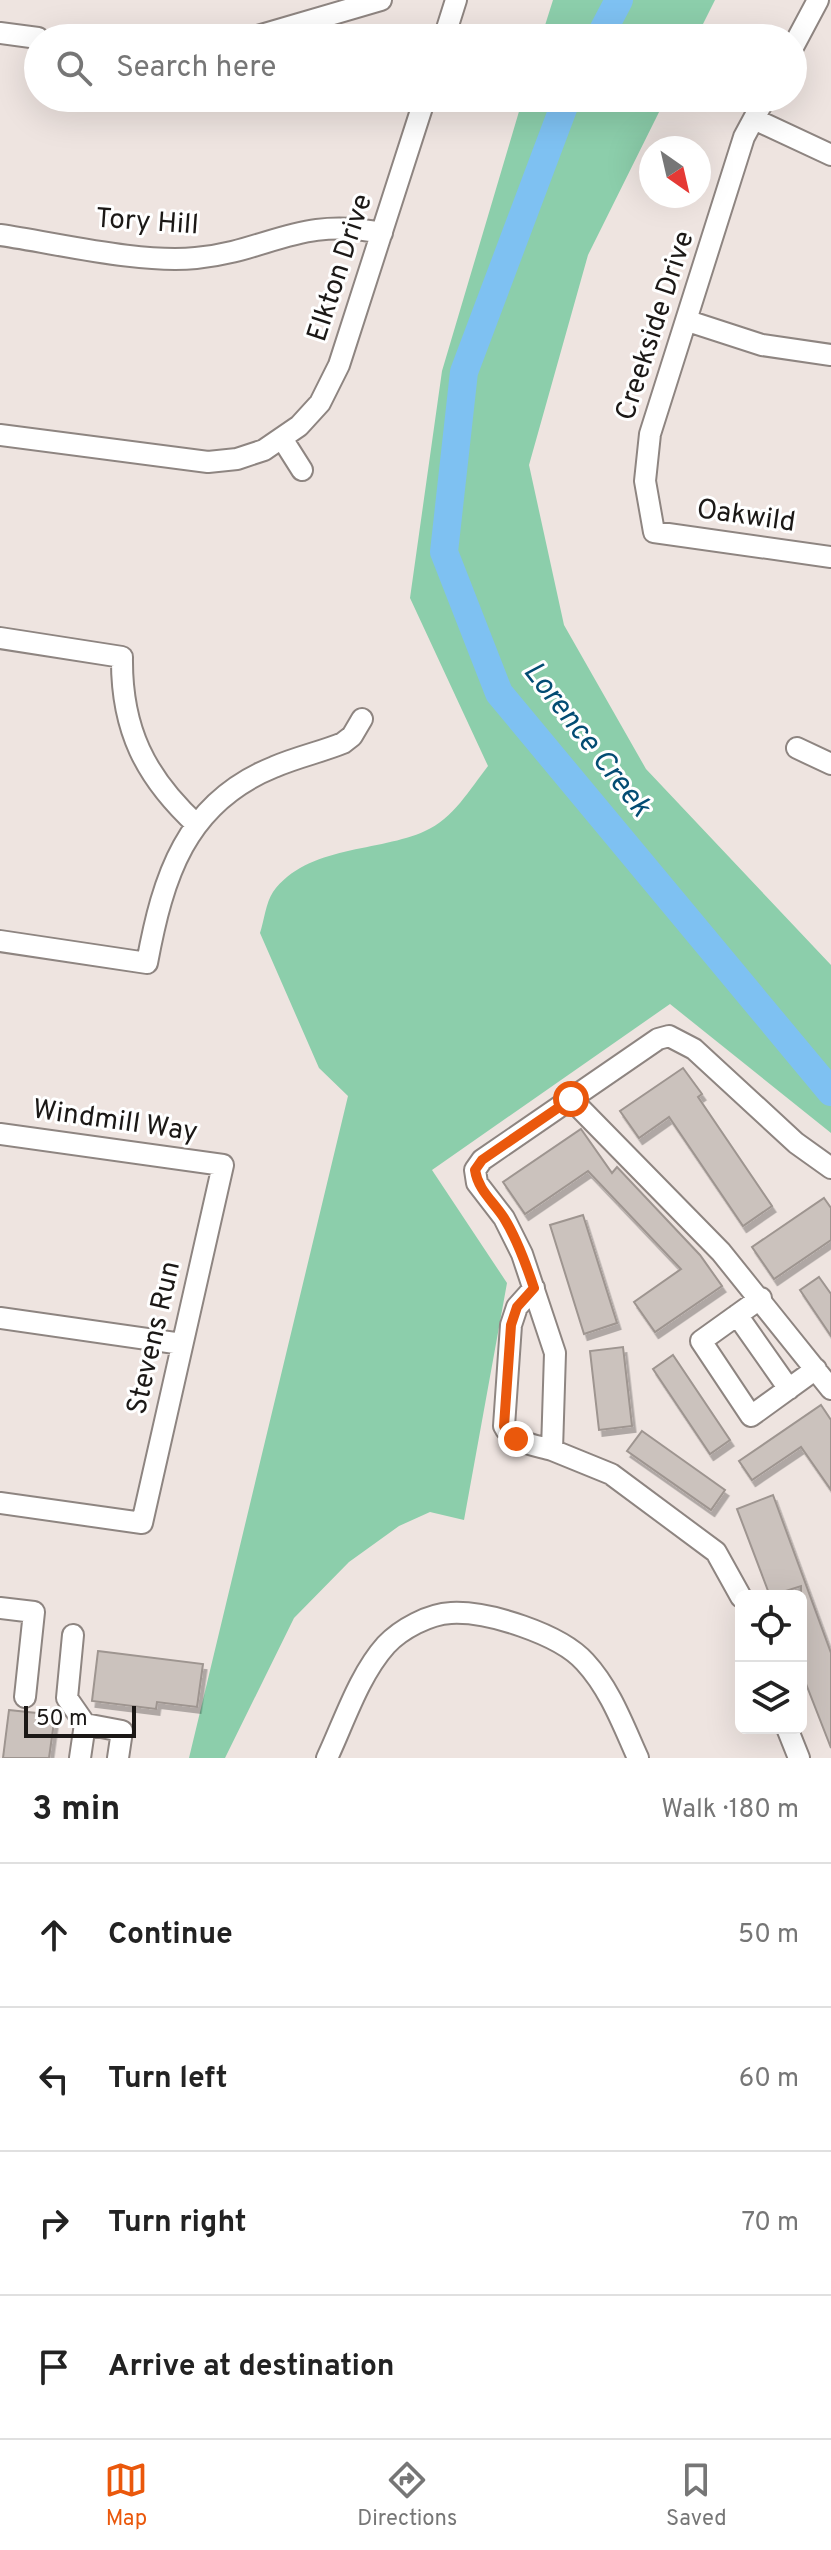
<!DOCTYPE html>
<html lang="en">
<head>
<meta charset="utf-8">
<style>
  body { margin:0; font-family:Overpass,sans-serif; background:#f6f6f6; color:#222 }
  .controls { position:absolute; right:24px; bottom:24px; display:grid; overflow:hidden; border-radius:12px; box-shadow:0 8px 32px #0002 }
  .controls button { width:72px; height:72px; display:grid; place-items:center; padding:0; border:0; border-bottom:2px solid #e0e0e0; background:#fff; color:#222; font:40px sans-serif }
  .compass { position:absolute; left:639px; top:136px; width:72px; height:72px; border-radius:50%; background:#fff; box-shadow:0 8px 32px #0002; rotate:146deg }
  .scale { position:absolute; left:24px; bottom:20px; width:112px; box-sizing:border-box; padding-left:8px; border:4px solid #1b1816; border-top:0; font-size:22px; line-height:28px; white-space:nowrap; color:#1b1816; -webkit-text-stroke:6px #fff; paint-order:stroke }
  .stop { position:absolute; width:24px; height:24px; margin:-18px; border:6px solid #ea580c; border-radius:50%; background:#fff }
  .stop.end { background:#ea580c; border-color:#fff; box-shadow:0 2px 8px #0008 }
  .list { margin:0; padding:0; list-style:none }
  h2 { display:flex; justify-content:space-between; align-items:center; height:104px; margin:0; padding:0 32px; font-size:34px }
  h2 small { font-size:26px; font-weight:400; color:#767676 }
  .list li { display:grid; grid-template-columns:52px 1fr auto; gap:24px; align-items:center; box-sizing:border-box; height:144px; padding:0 32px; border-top:2px solid #e0e0e0 }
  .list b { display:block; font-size:30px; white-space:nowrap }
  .list em { font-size:26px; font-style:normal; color:#767676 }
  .icon { flex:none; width:44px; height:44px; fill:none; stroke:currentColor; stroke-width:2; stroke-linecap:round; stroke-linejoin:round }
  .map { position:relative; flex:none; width:831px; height:1758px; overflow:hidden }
  .search { position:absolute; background:#fff; box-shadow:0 8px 32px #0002; left:24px; right:24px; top:24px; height:88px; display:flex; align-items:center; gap:20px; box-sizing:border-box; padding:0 28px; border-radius:44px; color:#767676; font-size:30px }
  .sheet { height:680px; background:#fff }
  nav { display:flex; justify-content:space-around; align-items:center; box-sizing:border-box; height:112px; border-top:2px solid #e0e0e0; background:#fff; font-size:22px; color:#767676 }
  nav a { display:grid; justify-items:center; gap:4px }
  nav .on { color:#ea580c }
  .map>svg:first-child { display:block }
  .green { fill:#8cceab }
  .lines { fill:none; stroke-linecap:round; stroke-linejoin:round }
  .river { stroke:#7ec1f2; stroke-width:28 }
  .building { fill:#cbc2bd; stroke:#9e9590; stroke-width:2; filter:url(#shadow) }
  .minor-casing { stroke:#8e8581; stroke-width:24 }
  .minor { stroke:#fff; stroke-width:20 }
  .route { stroke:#ea580c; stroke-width:10 }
  .labels { text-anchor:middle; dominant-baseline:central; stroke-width:6; stroke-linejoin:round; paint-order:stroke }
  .street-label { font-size:28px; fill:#1b1816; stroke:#fff }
  .water-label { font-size:30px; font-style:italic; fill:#034c73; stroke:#fff }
</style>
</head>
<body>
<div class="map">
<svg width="831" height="1758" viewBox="0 0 831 1758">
  <defs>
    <filter id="shadow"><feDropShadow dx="3.5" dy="6" stdDeviation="0" flood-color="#0004"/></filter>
  </defs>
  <rect width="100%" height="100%" fill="#eee4e0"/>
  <path class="green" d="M 553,0 L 715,0 L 696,38 L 541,38 Z
    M 523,98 L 666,98 L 588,255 L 529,465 L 564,625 L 646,769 L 831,965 L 831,1133 L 670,1004 L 432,1170 L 507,1283 L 464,1520 L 430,1512 L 399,1526 L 349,1562 L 294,1618 L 225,1758 L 189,1758 L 348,1096 L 319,1068 L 260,933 C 264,921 266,902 273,892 C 307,845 380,852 425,831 C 453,819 470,789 488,766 L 410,598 L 442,371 Z"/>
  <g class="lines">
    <path class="river" d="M 599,38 L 619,0
      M 567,98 L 464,372 L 444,552 L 499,693 L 831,1092"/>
  </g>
  <path class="building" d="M 683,1068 L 702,1094 L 698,1097 L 772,1206 L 743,1226 L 669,1117 L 639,1138 L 620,1111 Z
    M 581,1129 L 612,1173 L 617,1167 L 700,1255 L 722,1286 L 655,1332 L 634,1302 L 681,1269 L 588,1171 L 525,1214 L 503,1182 Z
    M 824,1198 L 831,1208 L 831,1240 L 774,1279 L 752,1247 Z
    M 583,1215 L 617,1323 L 584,1334 L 550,1225 Z
    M 819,1277 L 831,1294 L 831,1336 L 800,1290 Z
    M 623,1347 L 632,1426 L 599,1430 L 590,1351 Z
    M 673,1355 L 730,1440 L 710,1454 L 653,1369 Z
    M 821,1405 L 831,1420 L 831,1490 L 801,1447 L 752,1480 L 739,1461 Z
    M 642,1431 L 725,1490 L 711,1510 L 627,1451 Z
    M 773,1495 L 831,1653 L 831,1748 L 801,1671 L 801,1586 L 770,1596 L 737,1509 Z
    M 98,1651 L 203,1664 L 197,1707 L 157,1702 L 156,1709 L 92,1701 Z
    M 9,1710 L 55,1715 L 49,1758 L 3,1758 Z"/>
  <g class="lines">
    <defs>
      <path id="minor" d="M 0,33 L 38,38
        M 251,38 L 381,0
        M 444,38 L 456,0
        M 793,47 L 818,0
        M 765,98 L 744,137 L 650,434 L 645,481 L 654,532 L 831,557
        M 754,119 L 831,155
        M 0,235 C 56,243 142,264 196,258 C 269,251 299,216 382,233
        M 688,321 L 762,345 L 831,355
        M 0,435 L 208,462 L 237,459 L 264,450 L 299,426 L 320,403 L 339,365 L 425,98
        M 283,440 L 302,470
        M 0,638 L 122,657 C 121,729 145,777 197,825
        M 797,748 L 831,764
        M 0,941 L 147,963 C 163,877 185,803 274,767 C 297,757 321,752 343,743 L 352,736 L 362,719
        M 571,1099 L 721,1252 L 831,1389
        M 0,1134 L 223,1165 L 142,1523 L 0,1503
        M 534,1288 L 517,1307 L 511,1325 L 504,1426 C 512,1443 535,1445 552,1450
        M 761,1298 L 701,1341 L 751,1416 L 816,1369
        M 737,1315 L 789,1389
        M 0,1318 L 182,1344
        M 741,1597 L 716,1552 L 611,1474 L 552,1450 L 555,1353 L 522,1254 L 504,1218 L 477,1183 L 475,1170 L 482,1160 L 658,1039 L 669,1036 L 694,1049 L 796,1143 L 831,1168
        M 0,1608 L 34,1612 L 25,1697
        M 73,1635 L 67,1698 L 85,1724 L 80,1758
        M 85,1724 L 122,1731 L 118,1758
        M 787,1728 L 799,1758
        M 327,1758 C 344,1722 359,1675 386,1645 C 401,1629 429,1614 451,1613 C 488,1611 560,1634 585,1662 C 610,1689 623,1725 638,1758"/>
    </defs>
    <use href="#minor" class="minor-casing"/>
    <use href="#minor" class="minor"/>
  </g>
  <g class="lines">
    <path class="route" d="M 516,1439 L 508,1434 L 504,1426 L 511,1325 L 517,1307 L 534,1288 C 526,1264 517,1239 504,1218 C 493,1201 478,1190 475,1170 L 482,1160 L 571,1099"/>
  </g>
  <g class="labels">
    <g class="street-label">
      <text transform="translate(147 223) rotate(4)">Tory Hill</text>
      <text transform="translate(341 268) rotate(-72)">Elkton Drive</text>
      <text transform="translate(656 326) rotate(-72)">Creekside Drive</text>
      <text transform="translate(746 517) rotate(8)">Oakwild</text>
      <text transform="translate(115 1122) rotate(8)">Windmill Way</text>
      <text transform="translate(155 1338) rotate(-77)">Stevens Run</text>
    </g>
    <g class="water-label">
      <text transform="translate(586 740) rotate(52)">Lorence Creek</text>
    </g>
  </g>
</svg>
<div class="controls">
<button><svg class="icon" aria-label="locate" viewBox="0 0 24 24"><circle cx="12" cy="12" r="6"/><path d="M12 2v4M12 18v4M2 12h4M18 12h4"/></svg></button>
<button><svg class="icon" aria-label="layers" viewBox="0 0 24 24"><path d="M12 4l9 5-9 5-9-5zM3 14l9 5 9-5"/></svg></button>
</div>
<svg class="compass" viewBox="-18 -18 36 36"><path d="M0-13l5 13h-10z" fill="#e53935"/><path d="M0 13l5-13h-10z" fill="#767676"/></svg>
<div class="scale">50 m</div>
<div class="stop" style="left:571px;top:1099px"></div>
<div class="stop end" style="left:516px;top:1439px"></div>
<div class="search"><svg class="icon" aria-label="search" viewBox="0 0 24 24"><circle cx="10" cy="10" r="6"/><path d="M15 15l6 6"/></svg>Search here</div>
</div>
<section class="sheet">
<h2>3 min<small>Walk · 180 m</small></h2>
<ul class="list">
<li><svg class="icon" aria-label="ahead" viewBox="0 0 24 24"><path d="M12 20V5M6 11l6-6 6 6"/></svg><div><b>Continue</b></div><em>50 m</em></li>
<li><svg class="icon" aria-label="left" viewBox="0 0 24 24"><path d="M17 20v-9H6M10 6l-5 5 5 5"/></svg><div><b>Turn left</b></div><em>60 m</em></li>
<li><svg class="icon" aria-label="right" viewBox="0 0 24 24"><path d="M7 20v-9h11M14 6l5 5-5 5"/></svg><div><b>Turn right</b></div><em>70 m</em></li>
<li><svg class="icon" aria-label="arrive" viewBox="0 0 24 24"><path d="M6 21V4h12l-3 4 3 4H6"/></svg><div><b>Arrive at destination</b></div></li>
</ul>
</section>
<nav>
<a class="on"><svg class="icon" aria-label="map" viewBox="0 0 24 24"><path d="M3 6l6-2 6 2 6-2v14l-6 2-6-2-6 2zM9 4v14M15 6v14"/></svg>Map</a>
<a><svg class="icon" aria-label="directions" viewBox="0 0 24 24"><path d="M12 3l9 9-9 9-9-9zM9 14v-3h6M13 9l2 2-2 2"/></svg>Directions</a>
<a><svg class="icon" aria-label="saved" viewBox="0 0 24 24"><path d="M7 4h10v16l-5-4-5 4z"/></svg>Saved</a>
</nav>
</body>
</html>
